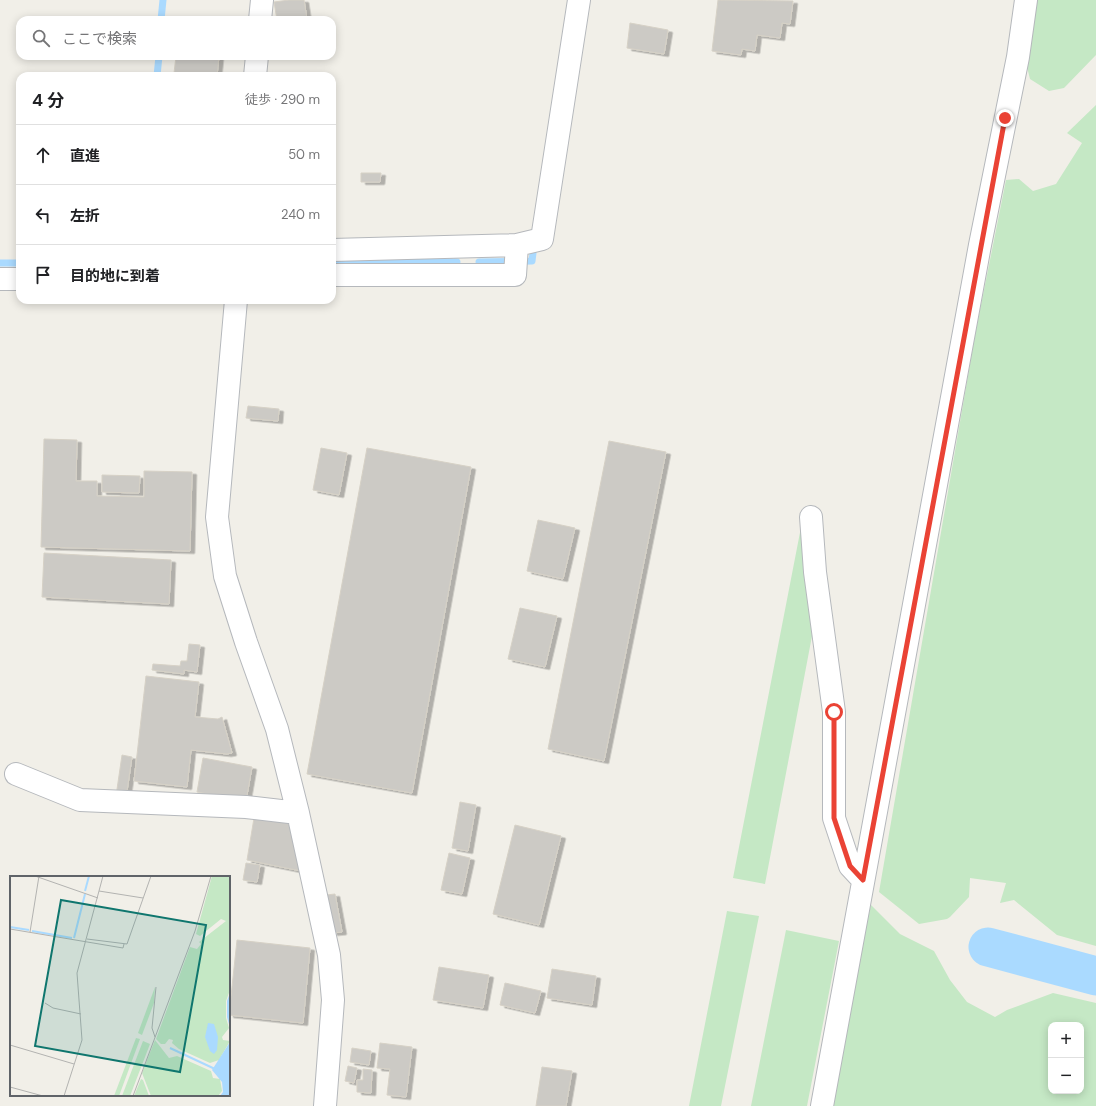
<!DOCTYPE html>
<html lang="ja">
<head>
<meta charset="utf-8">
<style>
  body { margin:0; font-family:"DM Sans","Noto Sans JP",sans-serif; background:#f6f6f6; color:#202124 }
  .controls { position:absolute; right:12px; bottom:12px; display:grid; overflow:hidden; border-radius:8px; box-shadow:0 2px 10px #0003 }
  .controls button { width:36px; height:36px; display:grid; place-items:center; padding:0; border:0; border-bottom:1px solid #e0e0e0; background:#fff; color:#202124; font:20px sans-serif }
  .stop { position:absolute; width:12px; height:12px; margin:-9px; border:3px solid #ea4335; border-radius:50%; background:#fff }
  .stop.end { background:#ea4335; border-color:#fff; box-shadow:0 1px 4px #0008 }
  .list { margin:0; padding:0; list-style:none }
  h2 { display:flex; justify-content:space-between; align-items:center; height:52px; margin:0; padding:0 16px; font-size:17px }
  h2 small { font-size:13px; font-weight:400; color:#757577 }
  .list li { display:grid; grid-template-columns:26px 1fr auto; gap:12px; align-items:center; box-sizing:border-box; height:60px; padding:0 16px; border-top:1px solid #e0e0e0 }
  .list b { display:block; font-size:15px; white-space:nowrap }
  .list em { font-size:13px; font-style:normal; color:#757577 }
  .icon { flex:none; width:22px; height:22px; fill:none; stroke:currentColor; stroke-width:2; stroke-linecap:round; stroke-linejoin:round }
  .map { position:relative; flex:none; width:1096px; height:1106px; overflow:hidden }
  .search { position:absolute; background:#fff; box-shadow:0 2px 10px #0003; left:16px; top:16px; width:320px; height:44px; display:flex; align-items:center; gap:10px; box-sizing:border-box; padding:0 14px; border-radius:12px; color:#757577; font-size:15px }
  .panel { position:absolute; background:#fff; box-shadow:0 2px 10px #0003; left:16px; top:72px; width:320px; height:232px; border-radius:12px }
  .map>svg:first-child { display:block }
  .green { fill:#c5e8c5; fill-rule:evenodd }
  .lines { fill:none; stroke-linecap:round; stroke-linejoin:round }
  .stream { stroke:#aadaff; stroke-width:7 }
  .river { stroke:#aadaff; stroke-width:39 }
  .building { fill:#cccac5; stroke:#d6d1c6; filter:url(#shadow) }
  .minor-casing { stroke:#b5b8bc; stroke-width:24 }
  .minor { stroke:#fff; stroke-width:22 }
  .route { stroke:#ea4335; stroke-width:5 }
  .inset-river { fill:none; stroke:#aadaff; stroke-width:2 }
  .inset-road { fill:none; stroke:#b3b3b1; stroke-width:1 }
  .view { fill:#0f766e; fill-opacity:0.15; stroke:#0f766e; stroke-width:2 }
  .inset-edge { fill:none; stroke:#5f6368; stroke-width:2 }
</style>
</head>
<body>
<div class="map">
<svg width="1096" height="1106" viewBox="0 0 1096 1106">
  <defs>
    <filter id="shadow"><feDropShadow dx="4.5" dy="2.5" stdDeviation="0" flood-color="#0004"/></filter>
  </defs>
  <rect width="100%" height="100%" fill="#f1efe8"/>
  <path class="green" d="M 1035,0 L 1096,0 L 1096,55 L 1064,88 L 1049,91 L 1030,79 L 1027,67 Z
    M 1096,105 L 1096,946 L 1057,935 L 1014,900 L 1000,903 L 1006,883 L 970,878 L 969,897 L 950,917 L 947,919 L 919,924 L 879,892 L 975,335 L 1006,180 L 1019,179 L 1033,191 L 1056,184 L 1082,143 L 1067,133 Z
    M 803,517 L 812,636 L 765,884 L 733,878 Z
    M 871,905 L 900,934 L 934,951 L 950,980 L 967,1002 L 995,1017 L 1007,1010 L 1053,993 L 1096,1003 L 1096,1106 L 829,1106 L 848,996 ZM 1051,1025 L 1081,1025 L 1081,1091 L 1051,1091 Z
    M 727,911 L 759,916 L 721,1106 L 689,1106 Z
    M 786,930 L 839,941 L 807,1106 L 751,1106 Z"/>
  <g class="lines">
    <path class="stream" d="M 161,20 L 163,0
      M 157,76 L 159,56
      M 332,262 L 457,262
      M 479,262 L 532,261 L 533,253
      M 0,263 L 20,263"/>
    <path class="river" d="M 988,947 L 1096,976"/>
  </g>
  <path class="building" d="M 289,0 L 304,0 L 307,19 L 277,20 L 274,2 Z
    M 718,0 L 793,1 L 790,24 L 782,23 L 780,38 L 757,35 L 755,51 L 742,49 L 741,55 L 712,51 Z
    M 630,23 L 668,30 L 664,54 L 627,48 Z
    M 176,56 L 219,56 L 217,76 L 192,76 L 174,73 Z
    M 361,173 L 381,173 L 380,182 L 361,182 Z
    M 248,406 L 279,409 L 278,421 L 246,418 Z
    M 44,439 L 77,440 L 76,481 L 97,481 L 97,496 L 144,497 L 144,471 L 192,472 L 190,551 L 41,547 Z
    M 609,441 L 666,452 L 604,761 L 548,749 Z
    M 321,448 L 347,453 L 339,495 L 313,490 Z
    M 367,448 L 471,467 L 412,793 L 307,774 Z
    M 102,475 L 140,476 L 139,493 L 102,492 Z
    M 538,520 L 575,528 L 563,579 L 527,571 Z
    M 44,553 L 171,560 L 169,604 L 42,597 Z
    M 520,608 L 557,616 L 545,667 L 508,659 Z
    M 189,644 L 200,645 L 197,672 L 184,670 L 184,674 L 152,670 L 153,664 L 180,666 L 181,661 L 187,661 Z
    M 146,676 L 199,682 L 195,717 L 218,719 L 222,717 L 232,753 L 227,754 L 191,750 L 187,787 L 134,781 Z
    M 122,755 L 132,757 L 126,798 L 116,796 Z
    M 203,758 L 252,767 L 246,801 L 197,792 Z
    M 460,802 L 476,805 L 468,851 L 452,848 Z
    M 255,812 L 295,818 L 306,872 L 247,860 Z
    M 515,825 L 561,836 L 539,925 L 493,914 Z
    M 449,853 L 470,858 L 462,894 L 441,890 Z
    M 246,863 L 260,865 L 257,882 L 243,880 Z
    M 335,894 L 342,932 L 333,933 L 326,895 Z
    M 237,940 L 310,948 L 303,1023 L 229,1015 Z
    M 439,967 L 489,975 L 483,1008 L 433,1000 Z
    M 552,969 L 596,976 L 592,1005 L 547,998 Z
    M 505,983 L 541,991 L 535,1013 L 500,1005 Z
    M 380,1043 L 412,1047 L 406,1097 L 387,1095 L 390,1069 L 377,1068 Z
    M 352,1048 L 371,1051 L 369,1065 L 350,1062 Z
    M 348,1066 L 357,1068 L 354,1083 L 345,1081 Z
    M 542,1067 L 572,1071 L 566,1106 L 536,1106 Z
    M 363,1069 L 372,1070 L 371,1093 L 357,1092 L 357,1080 L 363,1080 Z"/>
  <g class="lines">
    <defs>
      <path id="minor" d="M 260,20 L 262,0
        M 255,76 L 257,56
        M 332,250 L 517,245 L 542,239 L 579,0
        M 332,275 L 515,275 L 517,245
        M 0,279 L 20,279
        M 236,300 L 217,517 L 225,576 L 246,642 L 277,729 L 298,813 L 329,955 L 333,1000 L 325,1106
        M 811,517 L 815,572 L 834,712 L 834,818 L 850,866 L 863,880
        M 16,774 L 80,800 L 246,807 L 298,813
        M 822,1106 L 980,245 L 1018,57 L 1026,0"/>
    </defs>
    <use href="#minor" class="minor-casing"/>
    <use href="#minor" class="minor"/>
  </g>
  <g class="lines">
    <path class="route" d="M 834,712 L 834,818 L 850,866 L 863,880 L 1005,118"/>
  </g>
  <g transform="translate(10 876)">
    <rect width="220" height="220" fill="#f1efe8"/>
    <path d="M 202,0 L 220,0 L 220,114 L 216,125 L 216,142 L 219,152 L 212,161 L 213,164 L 220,165 L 209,184 L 200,187 L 169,173 L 162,167 L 163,164 L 159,163 L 155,168 L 151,168 L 146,163 L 180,71 L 187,73 L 191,68 L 189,66 L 216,45 L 211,43 L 190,60 L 186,58 ZM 145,111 L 144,127 L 132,159 L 128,157 ZM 126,162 L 130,163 L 109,220 L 104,220 ZM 145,164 L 159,182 L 167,180 L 201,195 L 203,202 L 210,203 L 212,215 L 208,220 L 141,220 L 132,197 ZM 133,165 L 140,168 L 120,220 L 112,220 ZM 131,203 L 133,204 L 139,220 L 124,220 Z" fill="#c5e8c5"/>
    <path d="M 220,117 L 220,152 L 217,141 L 217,125 ZM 198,147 L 204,148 L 208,161 L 207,174 L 204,178 L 200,175 L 195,161 ZM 220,166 L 220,220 L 210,220 L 213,216 L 212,206 L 202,194 Z" fill="#aadaff"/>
    <path class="inset-river" d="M 75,15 L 79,0M 0,51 L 19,54M 22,55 L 62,62M 64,62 L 75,18M 160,172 L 220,200"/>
    <path class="inset-road" d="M 25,0 L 88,22M 89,15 L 133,22M 0,53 L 113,72 L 114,68M 20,56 L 29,0M 77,63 L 117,68 L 141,0M 35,127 L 43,132 L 71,138M 145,161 L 142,152 L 146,111M 0,169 L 64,188M 0,211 L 33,220M 54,220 L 72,164 L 67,97 L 93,0M 123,220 L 185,55 L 201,0"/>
    <path class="view" d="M 51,24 L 196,49 L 170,196 L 25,170 Z"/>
    <rect width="220" height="220" class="inset-edge"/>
  </g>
</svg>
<div class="controls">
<button>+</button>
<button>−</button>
</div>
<div class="stop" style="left:834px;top:712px"></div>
<div class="stop end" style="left:1005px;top:118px"></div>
<div class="search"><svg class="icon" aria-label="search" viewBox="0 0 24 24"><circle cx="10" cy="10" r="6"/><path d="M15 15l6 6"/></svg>ここで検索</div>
<section class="panel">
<h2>4 分<small>徒歩 · 290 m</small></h2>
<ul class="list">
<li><svg class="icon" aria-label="ahead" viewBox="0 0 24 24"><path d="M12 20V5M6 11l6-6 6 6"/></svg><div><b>直進</b></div><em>50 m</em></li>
<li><svg class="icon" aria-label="left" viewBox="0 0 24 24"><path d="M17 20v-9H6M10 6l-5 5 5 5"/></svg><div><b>左折</b></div><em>240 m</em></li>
<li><svg class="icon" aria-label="arrive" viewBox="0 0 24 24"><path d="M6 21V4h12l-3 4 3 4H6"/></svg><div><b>目的地に到着</b></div></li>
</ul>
</section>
</div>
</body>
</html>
